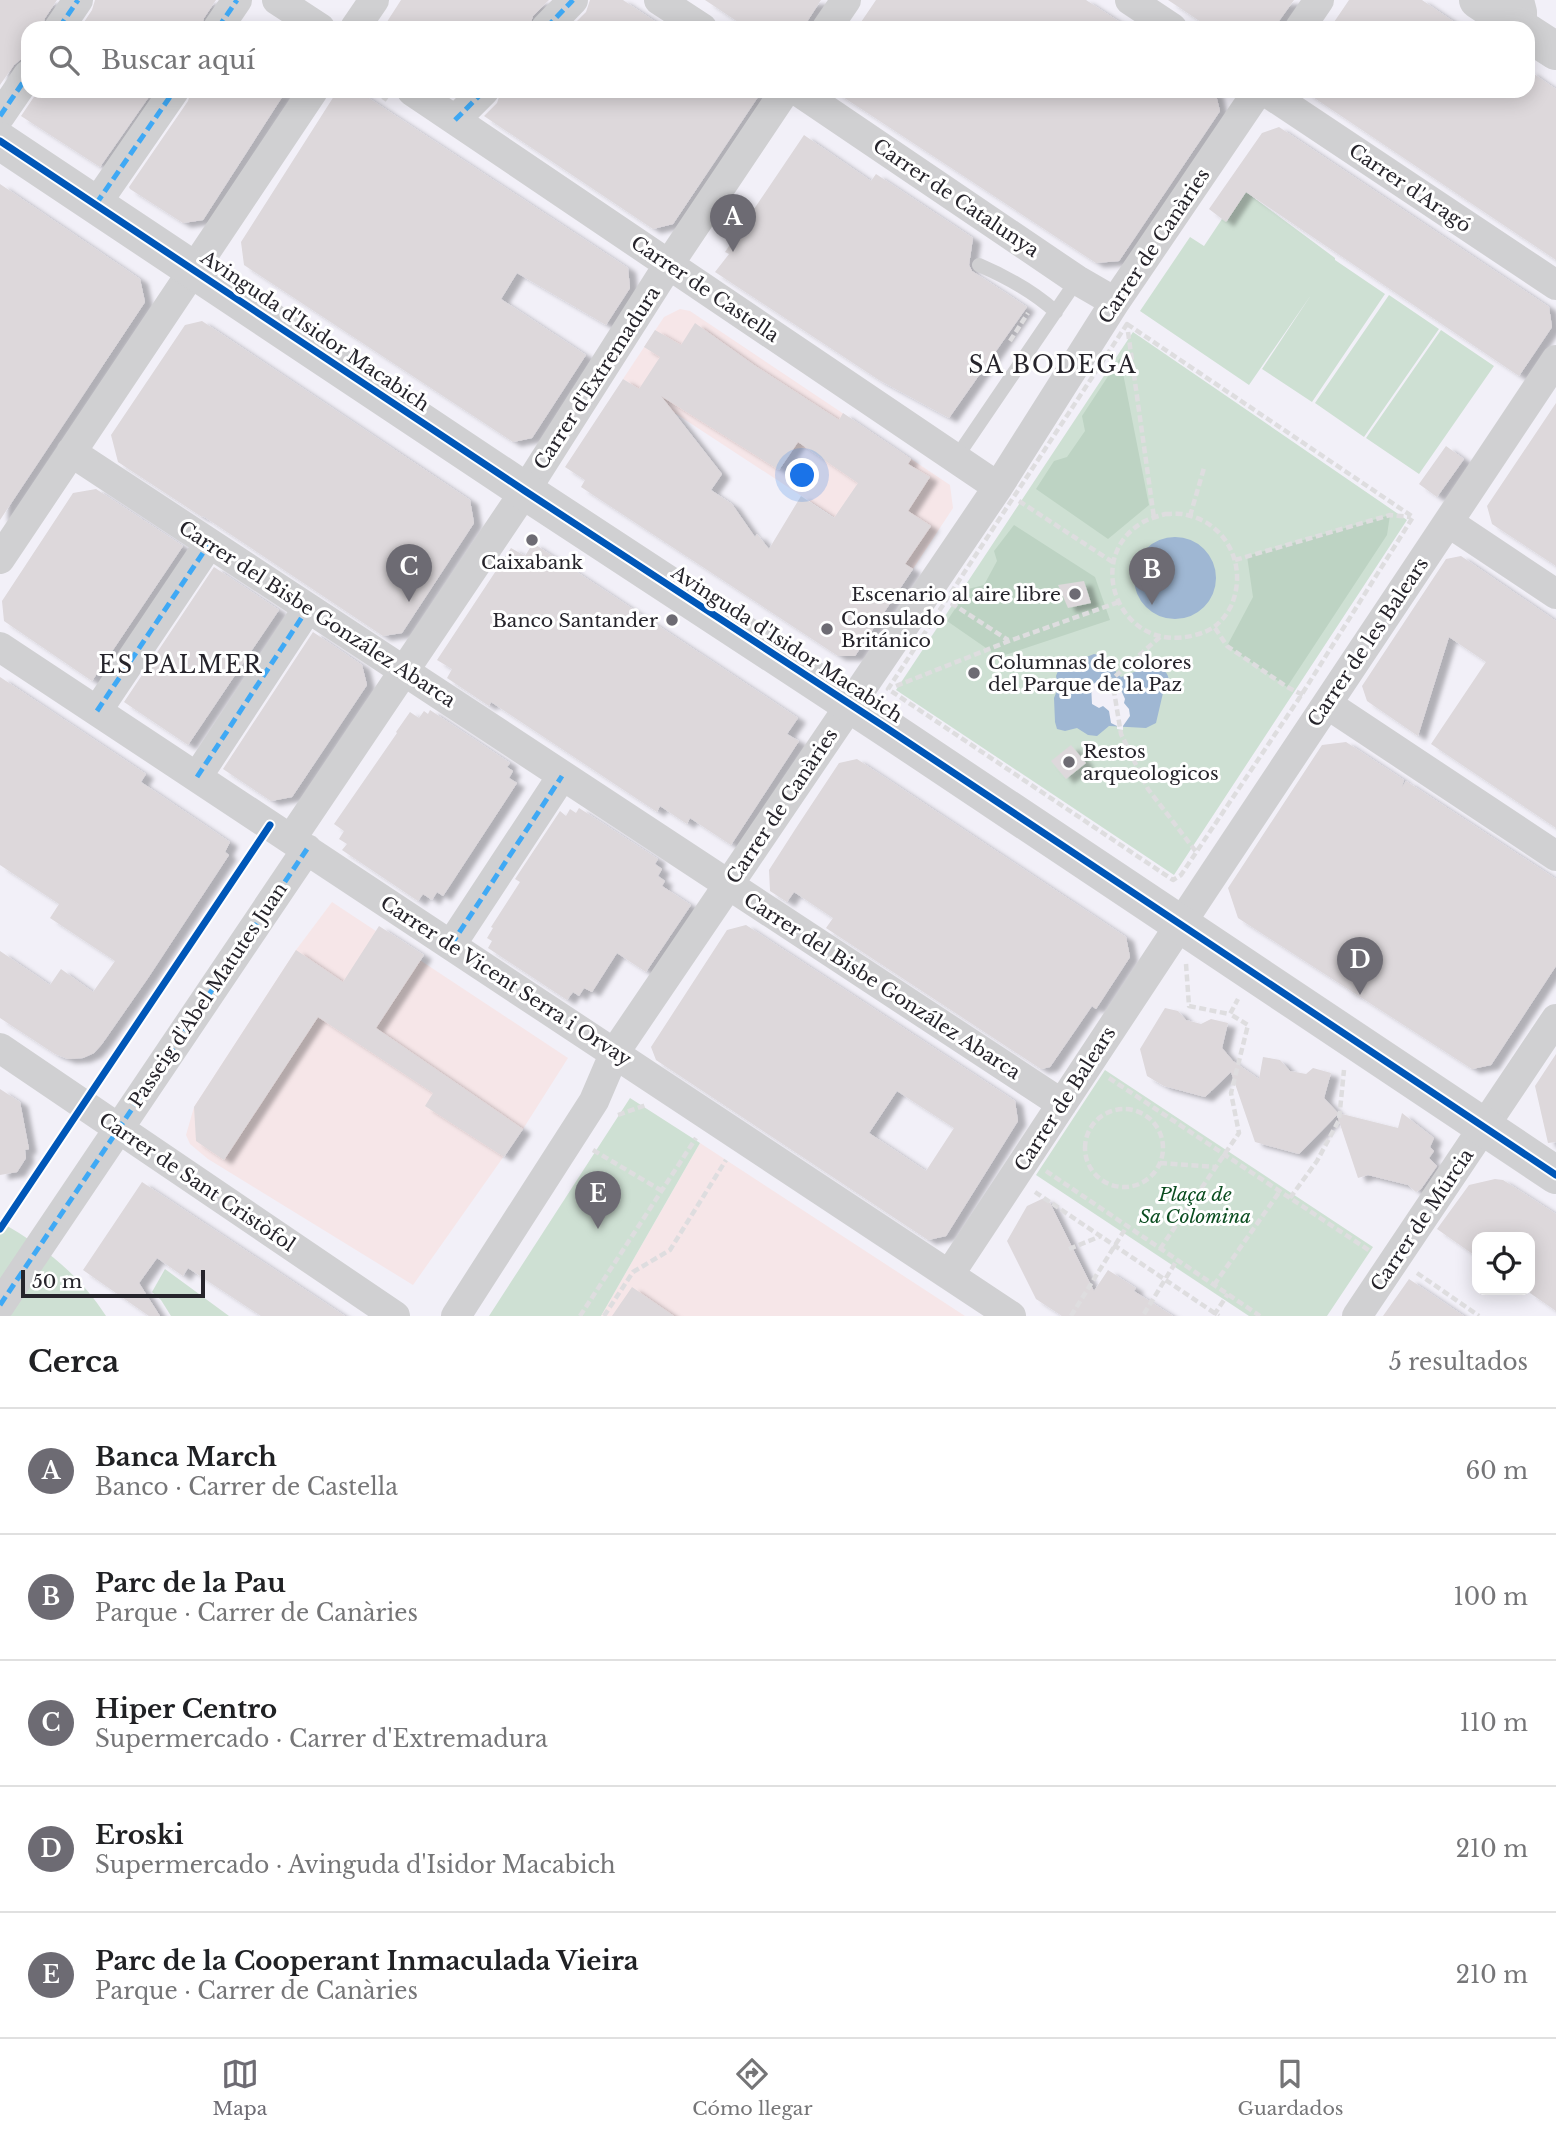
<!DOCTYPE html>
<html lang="es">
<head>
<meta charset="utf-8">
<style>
  body { margin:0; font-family:"Libre Baskerville",serif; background:#f6f6f6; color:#202124 }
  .controls { position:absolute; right:21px; bottom:21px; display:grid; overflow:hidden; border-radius:14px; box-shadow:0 4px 18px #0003 }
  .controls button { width:63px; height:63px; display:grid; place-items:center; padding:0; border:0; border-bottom:2px solid #e0e0e0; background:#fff; color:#202124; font:35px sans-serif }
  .scale { position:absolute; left:21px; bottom:18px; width:184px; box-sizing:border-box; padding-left:7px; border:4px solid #26242b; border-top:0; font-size:19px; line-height:24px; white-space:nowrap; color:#26242b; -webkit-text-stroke:5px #fff; paint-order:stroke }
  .you { position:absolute; left:803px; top:476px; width:24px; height:24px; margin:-18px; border:5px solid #fff; border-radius:50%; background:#1a73e8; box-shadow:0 0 0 10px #1a73e833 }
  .badge { display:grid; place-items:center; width:46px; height:46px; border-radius:50%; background:#6d6b73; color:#fff; font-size:23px; font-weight:700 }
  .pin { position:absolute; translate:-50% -58px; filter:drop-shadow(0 2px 4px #0008) }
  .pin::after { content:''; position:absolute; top:37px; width:24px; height:21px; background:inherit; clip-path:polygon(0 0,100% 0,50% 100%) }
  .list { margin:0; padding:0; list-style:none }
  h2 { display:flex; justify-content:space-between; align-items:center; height:91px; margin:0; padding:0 28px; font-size:30px }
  h2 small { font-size:23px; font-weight:400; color:#757577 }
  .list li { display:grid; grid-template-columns:46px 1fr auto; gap:21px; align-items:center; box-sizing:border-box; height:126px; padding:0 28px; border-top:2px solid #e0e0e0 }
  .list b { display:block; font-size:26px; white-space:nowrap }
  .list p { margin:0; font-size:23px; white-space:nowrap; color:#757577 }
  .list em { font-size:23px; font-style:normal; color:#757577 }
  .icon { flex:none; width:38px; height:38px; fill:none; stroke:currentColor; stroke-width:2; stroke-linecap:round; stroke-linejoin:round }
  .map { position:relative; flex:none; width:1556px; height:1316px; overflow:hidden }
  .search { position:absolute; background:#fff; box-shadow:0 4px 18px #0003; left:21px; right:21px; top:21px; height:77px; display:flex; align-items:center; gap:18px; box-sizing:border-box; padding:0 24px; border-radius:21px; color:#757577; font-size:26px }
  .sheet { height:721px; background:#fff }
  nav { display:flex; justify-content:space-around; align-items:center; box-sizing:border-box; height:98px; border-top:2px solid #e0e0e0; background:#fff; font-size:19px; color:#757577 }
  nav a { display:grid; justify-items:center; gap:4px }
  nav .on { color:#6d6b73 }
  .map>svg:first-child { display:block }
  .education { fill:#f6e6e8 }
  .green { fill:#cee0d3 }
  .forest { fill:#bdd3c3 }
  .water { fill:#9fb7d3 }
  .pier { fill:#f2f0f8 }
  .building { fill:#ddd8db; fill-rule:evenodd; filter:url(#shadow) }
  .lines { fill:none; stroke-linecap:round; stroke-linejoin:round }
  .path { stroke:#dedddf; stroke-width:4.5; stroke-dasharray:7 3.5; stroke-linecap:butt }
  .lane { stroke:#d0d0d2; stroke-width:14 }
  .street { stroke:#d0d0d2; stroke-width:30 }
  .secondary { stroke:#d0d0d2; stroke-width:38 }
  .quiet { stroke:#3fa9f5; stroke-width:5; stroke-dasharray:10 5; stroke-linecap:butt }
  .cycleway-casing { stroke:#fff; stroke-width:11 }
  .cycleway { stroke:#0057b8; stroke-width:7 }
  .poi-dot { fill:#6d6b73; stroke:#fff; stroke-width:2.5 }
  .labels { text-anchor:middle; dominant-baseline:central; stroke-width:6; stroke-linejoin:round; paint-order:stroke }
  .street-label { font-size:19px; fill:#26242b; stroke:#fff }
  .poi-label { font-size:19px; fill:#26242b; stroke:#fff; text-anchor:start }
  .park-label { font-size:19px; font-style:italic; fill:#0b4d20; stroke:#fff }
  .quarter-label { font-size:23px; letter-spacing:2px; fill:#26242b; stroke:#fff }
</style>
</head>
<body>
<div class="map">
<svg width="1556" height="1316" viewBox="0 0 1556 1316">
  <defs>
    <filter id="shadow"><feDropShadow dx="8" dy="4.5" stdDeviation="2" flood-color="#0004"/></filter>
  </defs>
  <rect width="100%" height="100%" fill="#f2f0f8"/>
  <path class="education" d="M 680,309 L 690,311 L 950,485 L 953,508 L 913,569 L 623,379 L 664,317 Z
    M 332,902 L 568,1058 L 523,1129 L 413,1285 L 208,1159 L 190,1144 L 186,1135 L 194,1107 L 296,950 Z
    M 700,1143 L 965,1316 L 601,1316 Z"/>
  <path class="green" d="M 1246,192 L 1335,258 L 1335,260 L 1385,294 L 1312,402 L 1262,369 L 1311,295 L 1249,385 L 1140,311 L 1190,237 L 1204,246 L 1222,219 L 1227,221 Z
    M 1389,295 L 1439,329 L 1364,437 L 1315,403 Z
    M 1441,330 L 1494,366 L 1419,474 L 1366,438 Z
    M 1133,332 L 1407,520 L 1174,875 L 896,690 Z
    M 1105,1070 L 1373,1247 L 1327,1316 L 1249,1316 L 1036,1175 Z
    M 630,1098 L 700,1143 L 601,1316 L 489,1316 Z
    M 0,1222 C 42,1245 80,1275 106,1316 L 0,1316 Z
    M 165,1269 L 229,1316 L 171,1316 L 161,1300 L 152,1292 Z"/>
  <path class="forest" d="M 1120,358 L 1149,505 L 1108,539 L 1036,489 L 1054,461 L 1067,457 L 1085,431 L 1082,416 Z
    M 1390,515 L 1387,535 L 1287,687 L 1227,646 L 1253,597 L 1247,556 Z
    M 1014,525 L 1095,577 L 1110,620 L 999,657 L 947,621 L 968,589 L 984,585 L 997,561 L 994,551 Z"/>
  <path class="water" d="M1134 578a41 41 0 1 1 82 0a41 41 0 1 1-82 0Z
    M 1094,654 C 1116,658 1108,666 1121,677 C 1136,671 1170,657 1169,684 L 1163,693 L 1156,723 L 1146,728 L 1109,726 L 1097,736 L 1088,735 L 1077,728 L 1065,731 L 1057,729 L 1055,722 L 1054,698 L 1058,688 L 1056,676 L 1058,671 L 1066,665 Z"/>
  <path class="pier" d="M 1100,677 L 1108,677 L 1112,682 L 1115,683 L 1117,681 L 1125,699 L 1124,703 L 1129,709 L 1130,716 L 1123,726 L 1123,730 L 1117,729 L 1117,726 L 1111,723 L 1109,711 L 1103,706 L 1099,708 L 1092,704 L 1091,685 L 1099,681 Z"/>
  <path class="building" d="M 0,0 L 57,0 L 45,18 L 42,28 L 28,28 L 28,58 L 20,60 L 14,65 L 0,85 Z
    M 95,0 L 216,0 L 204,18 L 201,28 L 80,28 L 92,10 Z
    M 401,0 L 549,0 L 533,16 L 529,28 L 383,28 Z
    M 590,0 L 623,0 L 665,28 L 570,28 L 586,12 Z
    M 705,0 L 821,0 L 803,28 L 747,28 Z
    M 876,0 L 1086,0 L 1129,28 L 857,28 Z
    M 1168,0 L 1294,0 L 1274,28 L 1210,28 Z
    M 1349,0 L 1422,0 L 1463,28 L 1330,28 Z
    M 1528,70 L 1556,89 L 1556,260 L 1304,91 L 1528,91 Z
    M 38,91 L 153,91 L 100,167 L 21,116 Z
    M 191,91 L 286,91 L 203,220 L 183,223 L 130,189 L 129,187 L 188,101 Z
    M 350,91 L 358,91 L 628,268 L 630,288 L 606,325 L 517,273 L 501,299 L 586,355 L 532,438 L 513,442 L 244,265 L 241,242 L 336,93 Z
    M 501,91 L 762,91 L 673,224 L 653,229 L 484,116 L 497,103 Z
    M 834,91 L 1215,91 L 1220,111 L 1119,261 L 1096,263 Z
    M 1279,127 L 1549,307 L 1552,327 L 1519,376 L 1246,192 L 1226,222 L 1209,209 L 1262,133 Z
    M 804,135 L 871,181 L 876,174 L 973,238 L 969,265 L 972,271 L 1027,307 L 949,418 L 879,380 L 715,272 L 729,254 L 725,252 Z
    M 0,184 L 140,279 L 145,302 L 0,520 Z
    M 202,321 L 470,500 L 474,523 L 402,633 L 383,636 L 203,516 L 202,517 L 118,462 L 111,435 L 185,325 Z
    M 695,323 L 754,365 L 839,420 L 843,413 L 911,459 L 908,464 L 930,477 L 908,511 L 931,526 L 905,564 L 913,569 L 855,656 L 838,656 L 581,487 L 585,480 L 565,467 L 623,379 L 639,389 L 660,357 L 644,347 L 655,330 L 681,345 ZM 661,396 L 779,470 L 798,442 L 858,483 L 834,518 L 801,496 L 769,549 L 757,534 L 755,537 L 732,504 L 711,490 L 722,474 Z
    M 1556,403 L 1556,566 L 1492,524 L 1487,506 Z
    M 1446,446 L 1464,459 L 1437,497 L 1419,484 Z
    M 96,489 L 183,546 L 92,681 L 4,621 L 2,601 L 73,493 Z
    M 533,543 L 798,718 L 787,734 L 799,741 L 731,845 L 690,818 L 687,824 L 660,806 L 657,812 L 491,702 L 489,706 L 447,678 L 452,669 L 437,660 L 511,548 L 525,556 Z
    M 1461,556 L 1556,621 L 1556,828 L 1431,744 L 1486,662 L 1449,637 L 1418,736 L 1367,701 L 1362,686 L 1446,559 Z
    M 214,567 L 279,610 L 188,745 L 124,702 Z
    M 1084,581 L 1091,603 L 1068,608 L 1058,585 Z
    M 313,632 L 362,665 L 367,685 L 292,797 L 271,801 L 223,769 Z
    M 0,677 L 146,774 L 141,782 L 230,842 L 225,852 L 229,855 L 148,978 L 102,1044 L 94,1053 L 83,1058 L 68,1059 L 55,1054 L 0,1018 L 0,951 L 50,985 L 61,969 L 93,992 L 115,961 L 50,918 L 59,904 L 0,865 Z
    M 430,710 L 510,763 L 507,767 L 513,771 L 509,778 L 517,783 L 443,896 L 437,892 L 432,900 L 423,894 L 418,901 L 342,850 L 347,844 L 339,839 L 344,831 L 334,824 L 397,733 L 396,732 L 410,712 L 419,718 L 424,711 L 428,714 Z
    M 1346,742 L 1404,780 L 1402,787 L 1406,781 L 1556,879 L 1556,966 L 1491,1065 L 1472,1069 L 1238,918 L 1228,888 L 1322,745 Z
    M 1071,745 L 1086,763 L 1066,779 L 1051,761 Z
    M 857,759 L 1126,937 L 1130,957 L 1096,1009 L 1092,1006 L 1050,1067 L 1041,1069 L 826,928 L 833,918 L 794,892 L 787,902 L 770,891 L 769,870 L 796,828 L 839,763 Z
    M 579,808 L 658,859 L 655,864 L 662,869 L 658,876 L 665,881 L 662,886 L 691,905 L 646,972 L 617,953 L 592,992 L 584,988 L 579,996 L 573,992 L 567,1000 L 488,948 L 492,941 L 487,938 L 493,928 L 491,927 L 520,882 L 515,879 L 560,811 L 566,816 L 570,809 L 576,813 Z
    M 746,925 L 1015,1101 L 1018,1121 L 946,1236 L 928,1240 L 656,1060 L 651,1047 L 727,930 ZM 897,1091 L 954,1128 L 926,1171 L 869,1133 Z
    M 379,926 L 424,955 L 376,1028 L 523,1129 L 504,1157 L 425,1106 L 433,1093 L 318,1017 L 224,1160 L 196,1141 L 194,1107 L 296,950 L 343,982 Z
    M 1165,1008 L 1178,1011 L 1186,1020 L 1201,1024 L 1211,1019 L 1228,1023 L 1222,1048 L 1233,1061 L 1259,1079 L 1263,1057 L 1280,1060 L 1290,1071 L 1306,1074 L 1313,1068 L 1331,1073 L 1324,1098 L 1338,1113 L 1398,1128 L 1402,1113 L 1434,1138 L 1430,1147 L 1434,1151 L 1429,1158 L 1437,1166 L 1421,1189 L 1416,1192 L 1408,1185 L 1368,1175 L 1358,1178 L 1337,1115 L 1299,1154 L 1255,1142 L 1231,1072 L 1205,1097 L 1164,1086 L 1147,1076 L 1140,1049 Z
    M 1556,1054 L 1556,1142 L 1548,1143 L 1535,1086 Z
    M 0,1089 L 20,1102 L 29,1149 L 25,1150 L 26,1158 L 17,1172 L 0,1175 Z
    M 1495,1179 L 1503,1180 L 1556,1214 L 1556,1311 L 1530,1293 L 1530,1237 L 1477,1237 L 1477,1257 L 1437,1229 L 1469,1185 Z
    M 142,1182 L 345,1316 L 261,1316 L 188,1268 L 183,1276 L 157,1258 L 139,1283 L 160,1316 L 149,1316 L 83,1270 Z
    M 1044,1198 L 1050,1203 L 1094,1291 L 1108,1270 L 1136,1288 L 1134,1291 L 1173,1316 L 1062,1316 L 1036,1299 L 1007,1241 L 1027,1206 Z
    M 1409,1279 L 1464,1316 L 1383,1316 Z
    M 632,1287 L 674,1316 L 612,1316 Z"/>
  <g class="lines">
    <path class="path" d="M 374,91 L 387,100
      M 1127,324 L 1413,517 L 1302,694 L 1181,875 L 1173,880 L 888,689 Z
      M 1128,332 L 1154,518
      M 1010,341 L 1028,313
      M 1019,501 L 1114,563
      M 1165,514 C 1172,514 1180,513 1187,515 C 1228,524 1248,568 1231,606 C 1223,622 1212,631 1195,635 C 1120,656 1080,556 1145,521 C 1151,518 1159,516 1165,514 Z
      M 1190,516 L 1204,468
      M 1235,560 L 1390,515 L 1410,517
      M 951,603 L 1008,640
      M 1215,628 L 1227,646 L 1287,687 L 1303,695
      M 1160,637 L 1112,679 L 1121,734 L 1148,789 L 1197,853
      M 896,686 L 1009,641 L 1119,602
      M 1186,964 L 1189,1006 L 1229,1014
      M 1109,1078 L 1370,1251
      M1085 1148a39 39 0 1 1 78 0a39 39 0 1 1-78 0Z
      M 618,1115 L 646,1105
      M 593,1150 L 662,1191
      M 1160,1163 L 1215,1167
      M 1046,1171 L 1260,1316
      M 1035,1192 L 1219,1316
      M 1290,1198 L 1317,1161 L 1339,1120 L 1344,1070
      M 1069,1249 L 1101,1236
      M 1160,1249 L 1239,1133 L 1231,1093 L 1248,1025 L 1230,1014 L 1238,999
      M 1417,1273 L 1479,1316
      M 1214,1285 L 1280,1191
      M 1144,1314 L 1177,1260
      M 1214,1315 L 1228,1294
      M 580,1316 L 696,1138
      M 604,1316 L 633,1272 L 670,1250 L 726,1160
      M 1071,1316 L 1127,1226"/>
    <path class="lane" d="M 979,265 C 1007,277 1033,291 1056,312
      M 956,458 L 1077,280"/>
    <path class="street" d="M 277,0 L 320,28
      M 659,0 L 702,28
      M 1130,0 L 1172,28
      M 1519,0 L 1522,12 L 1522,28
      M 59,28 L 78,0
      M 218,28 L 237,0
      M 355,28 L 374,0
      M 546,28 L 573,0
      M 827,28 L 846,0
      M 1300,28 L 1319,0
      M 412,91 L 998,487
      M 798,91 L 1077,280 L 1115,302
      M 1265,91 L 1556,285
      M 0,116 L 28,75
      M 455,120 L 484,91
      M 96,204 L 174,91
      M 71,452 L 1062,1104
      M 1448,522 L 1556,594
      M 0,559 L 313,91
      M 0,647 L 1011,1316
      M 1327,704 L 1556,856
      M 97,711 L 209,544
      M 197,777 L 308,608
      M 291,839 L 525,491 L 669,264 L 785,91
      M 451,945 L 562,776
      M 0,1048 L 395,1316
      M 949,1275 L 1205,887 L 1556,360
      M 0,1305 L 307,849
      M 456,1316 L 594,1101 L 615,1052 L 998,487 L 1115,302 L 1258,91
      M 1357,1316 L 1556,1019"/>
    <path class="secondary" d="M 1478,0 L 1520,28
      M 1528,33 L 1556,51
      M 0,141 L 525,491 L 885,727 L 1556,1175"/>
    <path class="quiet" d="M 59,28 L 78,0
      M 218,28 L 237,0
      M 546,28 L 573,0
      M 0,116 L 28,75
      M 455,120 L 484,91
      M 96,204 L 174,91
      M 97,711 L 209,544
      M 197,777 L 308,608
      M 451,945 L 562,776
      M 0,1305 L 307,849"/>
    <defs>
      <path id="cycleway" d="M 0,141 L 525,491 L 885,727 L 1556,1175
        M 0,1229 L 270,825"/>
    </defs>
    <use href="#cycleway" class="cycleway-casing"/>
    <use href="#cycleway" class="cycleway"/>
  </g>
  <g class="poi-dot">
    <circle cx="532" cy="540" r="7"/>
    <circle cx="1075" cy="594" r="7"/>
    <circle cx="672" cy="620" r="7"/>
    <circle cx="827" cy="629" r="7"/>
    <circle cx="974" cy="673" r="7"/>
    <circle cx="1069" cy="762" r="7"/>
  </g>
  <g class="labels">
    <g class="street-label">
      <text transform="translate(1410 188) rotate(34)">Carrer d'Aragó</text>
      <text transform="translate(956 198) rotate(34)">Carrer de Catalunya</text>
      <text transform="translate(1154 246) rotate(-56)">Carrer de Canàries</text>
      <text transform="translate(705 289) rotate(34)">Carrer de Castella</text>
      <text transform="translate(315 331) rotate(34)">Avinguda d'Isidor Macabich</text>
      <text transform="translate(597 378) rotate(-57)">Carrer d'Extremadura</text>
      <text transform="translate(317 614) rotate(33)">Carrer del Bisbe González Abarca</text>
      <text transform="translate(1368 642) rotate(-56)">Carrer de les Balears</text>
      <text transform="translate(787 644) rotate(33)">Avinguda d'Isidor Macabich</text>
      <text transform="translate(782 806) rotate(-56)">Carrer de Canàries</text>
      <text transform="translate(506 981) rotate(33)">Carrer de Vicent Serra i Orvay</text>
      <text transform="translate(882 986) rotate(33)">Carrer del Bisbe González Abarca</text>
      <text transform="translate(208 995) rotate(-56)">Passeig d'Abel Matutes Juan</text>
      <text transform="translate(1065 1099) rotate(-57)">Carrer de Balears</text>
      <text transform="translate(197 1182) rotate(34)">Carrer de Sant Cristòfol</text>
      <text transform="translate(1422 1220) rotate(-56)">Carrer de Múrcia</text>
    </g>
    <g class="poi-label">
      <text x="532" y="562" text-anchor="middle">Caixabank</text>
      <text x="1061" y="594" text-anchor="end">Escenario al aire libre</text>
      <text x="841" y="618">Consulado<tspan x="841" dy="22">Británico</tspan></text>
      <text x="658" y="620" text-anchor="end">Banco Santander</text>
      <text x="988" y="662">Columnas de colores<tspan x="988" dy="22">del Parque de la Paz</tspan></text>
      <text x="1083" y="751">Restos<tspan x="1083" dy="22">arqueologicos</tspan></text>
    </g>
    <g class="park-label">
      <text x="1195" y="1194">Plaça de<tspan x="1195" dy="22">Sa Colomina</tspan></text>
    </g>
    <g class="quarter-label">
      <text x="1053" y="365">SA BODEGA</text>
      <text x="181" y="665">ES PALMER</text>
    </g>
  </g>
</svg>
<div class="controls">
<button><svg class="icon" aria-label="locate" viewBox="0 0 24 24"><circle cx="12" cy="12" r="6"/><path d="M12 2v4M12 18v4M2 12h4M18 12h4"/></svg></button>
</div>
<div class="scale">50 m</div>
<div class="you"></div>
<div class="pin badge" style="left:733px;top:252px">A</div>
<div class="pin badge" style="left:1152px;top:605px">B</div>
<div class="pin badge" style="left:409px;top:602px">C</div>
<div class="pin badge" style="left:1360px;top:995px">D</div>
<div class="pin badge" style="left:598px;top:1229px">E</div>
<div class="search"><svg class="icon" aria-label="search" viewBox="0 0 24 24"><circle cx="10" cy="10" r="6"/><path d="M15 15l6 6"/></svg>Buscar aquí</div>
</div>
<section class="sheet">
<h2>Cerca<small>5 resultados</small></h2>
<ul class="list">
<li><span class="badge">A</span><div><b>Banca March</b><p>Banco · Carrer de Castella</p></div><em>60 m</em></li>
<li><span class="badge">B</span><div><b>Parc de la Pau</b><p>Parque · Carrer de Canàries</p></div><em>100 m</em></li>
<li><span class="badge">C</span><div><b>Hiper Centro</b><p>Supermercado · Carrer d'Extremadura</p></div><em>110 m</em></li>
<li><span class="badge">D</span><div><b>Eroski</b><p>Supermercado · Avinguda d'Isidor Macabich</p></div><em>210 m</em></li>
<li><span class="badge">E</span><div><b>Parc de la Cooperant Inmaculada Vieira</b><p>Parque · Carrer de Canàries</p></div><em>210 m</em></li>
</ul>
</section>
<nav>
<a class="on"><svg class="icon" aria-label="map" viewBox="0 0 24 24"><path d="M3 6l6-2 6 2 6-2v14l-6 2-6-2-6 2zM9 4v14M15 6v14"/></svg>Mapa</a>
<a><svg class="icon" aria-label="directions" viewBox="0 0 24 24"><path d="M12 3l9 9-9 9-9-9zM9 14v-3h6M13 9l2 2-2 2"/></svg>Cómo llegar</a>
<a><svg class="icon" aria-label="saved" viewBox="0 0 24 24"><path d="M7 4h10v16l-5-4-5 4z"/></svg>Guardados</a>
</nav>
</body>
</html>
